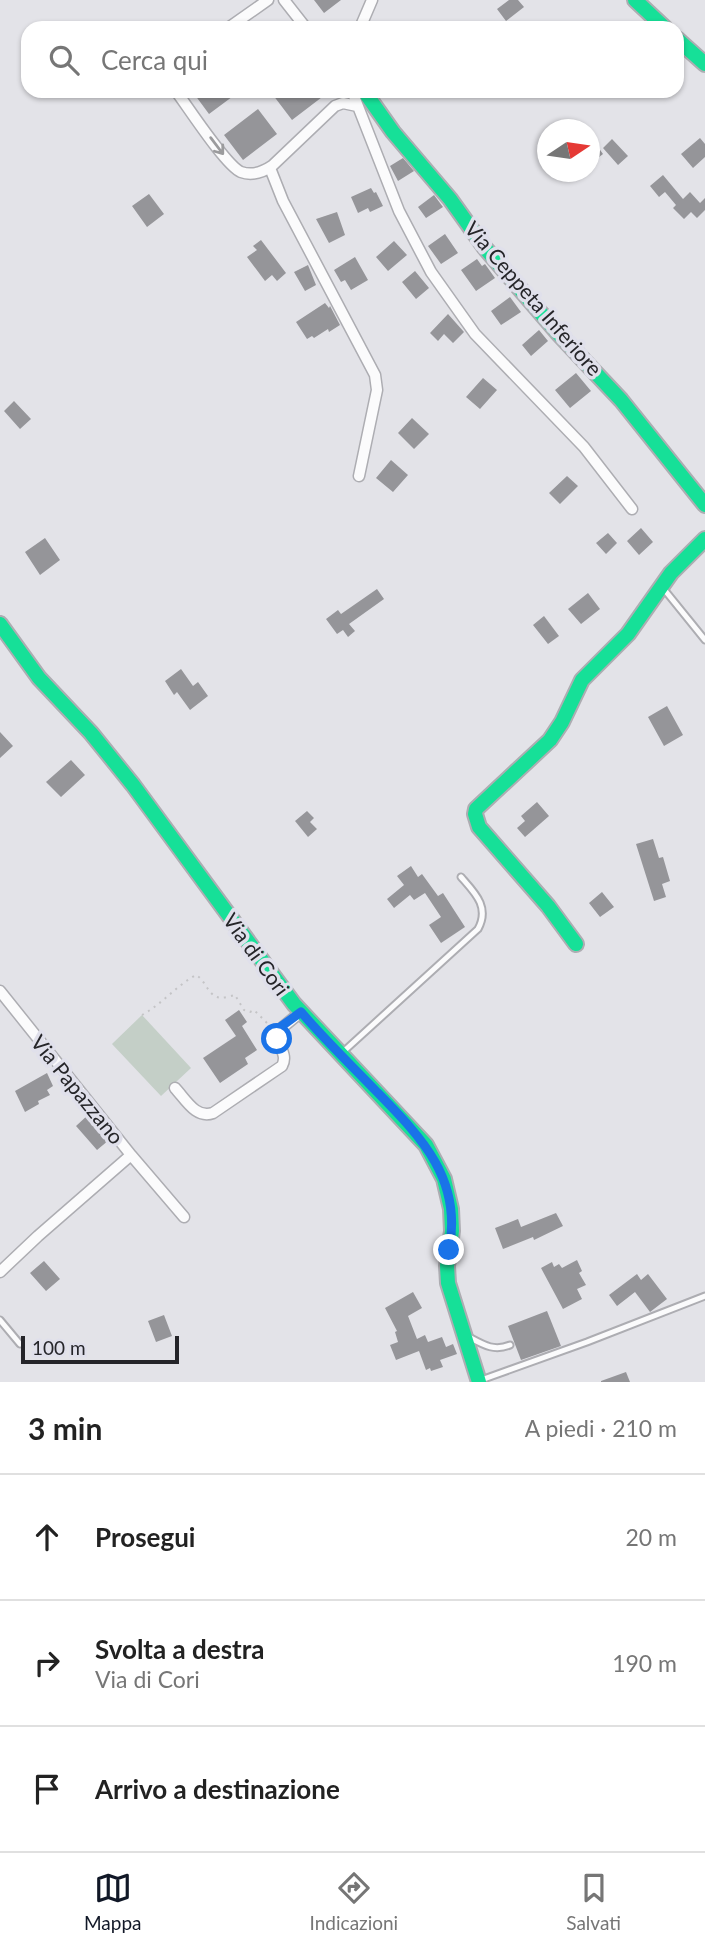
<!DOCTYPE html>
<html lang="it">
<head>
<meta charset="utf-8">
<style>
  body { margin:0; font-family:Lato,sans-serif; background:#f6f6f6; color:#222 }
  .compass { position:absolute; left:537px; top:119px; width:63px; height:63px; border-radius:50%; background:#fff; box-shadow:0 2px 5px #0004; rotate:77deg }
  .scale { position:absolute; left:21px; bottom:18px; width:158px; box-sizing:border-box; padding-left:7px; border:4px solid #252529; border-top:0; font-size:19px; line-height:24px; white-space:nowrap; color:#252529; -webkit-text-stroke:5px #e0e0eb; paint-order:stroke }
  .stop { position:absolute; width:21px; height:21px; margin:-16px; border:5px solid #1a73e8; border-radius:50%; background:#fff }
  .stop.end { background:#1a73e8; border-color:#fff; box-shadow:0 2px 7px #0008 }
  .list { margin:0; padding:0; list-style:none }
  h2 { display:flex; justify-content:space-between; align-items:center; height:91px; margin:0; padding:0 28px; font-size:30px }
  h2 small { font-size:23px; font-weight:400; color:#767676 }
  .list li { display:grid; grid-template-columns:46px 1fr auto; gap:21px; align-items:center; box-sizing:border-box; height:126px; padding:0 28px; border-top:2px solid #e0e0e0 }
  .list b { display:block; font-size:26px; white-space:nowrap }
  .list p { margin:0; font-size:23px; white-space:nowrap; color:#767676 }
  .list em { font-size:23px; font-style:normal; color:#767676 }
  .icon { flex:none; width:38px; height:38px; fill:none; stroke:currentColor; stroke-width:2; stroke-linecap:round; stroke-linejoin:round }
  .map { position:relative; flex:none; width:705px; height:1382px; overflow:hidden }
  .search { position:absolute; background:#fff; box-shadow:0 2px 5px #0004; left:21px; right:21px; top:21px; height:77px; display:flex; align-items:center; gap:18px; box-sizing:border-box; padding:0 24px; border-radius:21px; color:#767676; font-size:26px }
  .sheet { height:469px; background:#fff }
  nav { display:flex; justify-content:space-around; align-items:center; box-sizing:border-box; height:98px; border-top:2px solid #e0e0e0; background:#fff; font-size:19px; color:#767676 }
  nav a { display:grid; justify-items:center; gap:4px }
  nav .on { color:#111827 }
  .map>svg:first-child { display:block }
  .green { fill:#c4cfc7 }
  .building { fill:#959599 }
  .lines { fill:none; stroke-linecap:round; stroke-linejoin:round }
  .lane-casing { stroke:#adadb2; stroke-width:9 }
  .street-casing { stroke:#adadb2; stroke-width:13 }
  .fast-casing { stroke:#adadb2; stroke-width:18 }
  .path { stroke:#c4c4c6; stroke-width:2; stroke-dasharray:2 5; stroke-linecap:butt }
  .lane { stroke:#fbfbfc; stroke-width:5 }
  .street { stroke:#fbfbfc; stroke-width:10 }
  .fast { stroke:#16e098; stroke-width:14 }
  .oneway { stroke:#9b9b9d }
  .route { stroke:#1a73e8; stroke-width:9 }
  .labels { text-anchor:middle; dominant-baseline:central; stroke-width:7; stroke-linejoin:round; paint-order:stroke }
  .street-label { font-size:21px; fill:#252529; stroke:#e0e0eb }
</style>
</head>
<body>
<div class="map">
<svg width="705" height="1382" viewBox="0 0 705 1382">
  <rect width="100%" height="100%" fill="#e3e3e8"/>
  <path class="green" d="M 142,1015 L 191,1068 L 161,1096 L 112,1044 Z"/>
  <path class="building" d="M 314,0 L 341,0 L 324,13 Z
    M 509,0 L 518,0 L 524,7 L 506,21 L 497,9 Z
    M 192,91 L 240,91 L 209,114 Z
    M 278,91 L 330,91 L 292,120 L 273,95 Z
    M 258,109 L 277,134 L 243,160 L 224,135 Z
    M 590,136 L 603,154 L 590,164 Z
    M 700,138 L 705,144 L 705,157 L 693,168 L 681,154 Z
    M 612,139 L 628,156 L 618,165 L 603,148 Z
    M 403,158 L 414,171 L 398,181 L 390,166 Z
    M 663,175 L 683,199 L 690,192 L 700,203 L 705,198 L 705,210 L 697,218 L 691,212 L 684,219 L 673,208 L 676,205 L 665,192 L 659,197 L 650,186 Z
    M 371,188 L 374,193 L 376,192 L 383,206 L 370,212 L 368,208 L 358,213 L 351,197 Z
    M 149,194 L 164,214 L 147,227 L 132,206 Z
    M 434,195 L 443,207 L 426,218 L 418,207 Z
    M 337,212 L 345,235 L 329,243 L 316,219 Z
    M 445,234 L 458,253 L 441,264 L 428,246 Z
    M 261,240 L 286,273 L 277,281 L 272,275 L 265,281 L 247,257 L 257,250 L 253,246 Z
    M 394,241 L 407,255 L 388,271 L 376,257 Z
    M 355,257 L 368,280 L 351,290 L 345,280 L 341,282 L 334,270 Z
    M 477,259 L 482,266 L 485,264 L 495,278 L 476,291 L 461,270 Z
    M 308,265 L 316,285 L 305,291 L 294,272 Z
    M 415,271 L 429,288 L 416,299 L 402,282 Z
    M 510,297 L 521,312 L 501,325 L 491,311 Z
    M 325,303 L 329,308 L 330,306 L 340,325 L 329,332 L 328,329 L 314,338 L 312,336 L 307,339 L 296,322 Z
    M 448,314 L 464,332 L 453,343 L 444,334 L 438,341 L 430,333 Z
    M 539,330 L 548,341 L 531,356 L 522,345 Z
    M 576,373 L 591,391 L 570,408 L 555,390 Z
    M 483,378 L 497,390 L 480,409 L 466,397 Z
    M 14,401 L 31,419 L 20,429 L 4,411 Z
    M 412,418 L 429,434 L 414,449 L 398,433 Z
    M 391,460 L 408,475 L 393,492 L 376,478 Z
    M 567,476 L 578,486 L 560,504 L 549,493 Z
    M 641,528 L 653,542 L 639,555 L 627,541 Z
    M 608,533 L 617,543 L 606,554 L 596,543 Z
    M 45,538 L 60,560 L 40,575 L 25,552 Z
    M 377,589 L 384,599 L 349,624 L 355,631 L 348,637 L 343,630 L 337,634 L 326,619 L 338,610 L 341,614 Z
    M 588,593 L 600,609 L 581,624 L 568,609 Z
    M 544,616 L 559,636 L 548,644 L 533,625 Z
    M 181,669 L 193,686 L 198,682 L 208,696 L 190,710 L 177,692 L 174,695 L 165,681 Z
    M 667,706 L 683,735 L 664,746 L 648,717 Z
    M 0,732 L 13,746 L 0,758 Z
    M 71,760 L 85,775 L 61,797 L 46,782 Z
    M 537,802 L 549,816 L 525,837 L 517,828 L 525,821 L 521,816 Z
    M 307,811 L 314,818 L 310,822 L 317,829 L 308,837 L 295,821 Z
    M 653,839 L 659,858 L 663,857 L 670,881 L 662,884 L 666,897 L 654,901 L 636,844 Z
    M 411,866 L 418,877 L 422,874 L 438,896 L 443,893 L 465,927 L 441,943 L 429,925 L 441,917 L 425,893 L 414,900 L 410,895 L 394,908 L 387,899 L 404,885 L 397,876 Z
    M 602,892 L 614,907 L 600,917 L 589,903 Z
    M 239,1010 L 247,1022 L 242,1026 L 257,1050 L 245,1058 L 248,1064 L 220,1083 L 203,1058 L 236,1036 L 225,1020 Z
    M 47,1073 L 53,1086 L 47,1090 L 50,1095 L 38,1101 L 39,1104 L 25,1112 L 15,1091 Z
    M 89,1114 L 109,1140 L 97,1150 L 76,1126 Z
    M 556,1213 L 563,1226 L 534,1240 L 533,1237 L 503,1249 L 495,1228 L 518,1219 L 521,1227 Z
    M 577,1260 L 582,1271 L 579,1273 L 586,1285 L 577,1289 L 582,1299 L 563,1309 L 541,1268 L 552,1262 L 554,1267 L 559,1264 L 562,1268 Z
    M 44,1261 L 60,1279 L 46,1291 L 30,1273 Z
    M 637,1274 L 641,1280 L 648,1274 L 667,1299 L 650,1312 L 635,1292 L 617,1306 L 609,1295 Z
    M 413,1292 L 422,1308 L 408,1316 L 417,1339 L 425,1335 L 428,1342 L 442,1337 L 446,1347 L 453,1344 L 457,1354 L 440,1360 L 443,1367 L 431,1371 L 430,1368 L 426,1370 L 419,1351 L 396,1360 L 390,1345 L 398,1342 L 395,1332 L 397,1331 L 385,1308 Z
    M 547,1311 L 561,1346 L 521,1360 L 508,1326 Z
    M 164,1315 L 172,1336 L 156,1342 L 148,1321 Z
    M 626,1372 L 630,1382 L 601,1382 L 601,1381 Z"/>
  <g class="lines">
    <defs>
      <path id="lane" d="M 663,588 L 705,640
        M 343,1052 L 478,929 C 490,907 475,893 461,877
        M 0,1320 L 20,1344
        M 467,1336 C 482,1344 493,1352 510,1345
        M 481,1380 L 587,1342 L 705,1296"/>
      <path id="street" d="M 284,0 L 306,28
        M 228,28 L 268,0
        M 360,28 L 372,0
        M 176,91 C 188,107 226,166 241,172 C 252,176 263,172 272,166 L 335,106 L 343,103 L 357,106
        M 352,91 L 399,211 L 431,272 L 475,334 L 584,447 L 632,509
        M 270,168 L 283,201 L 375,375 L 377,390 L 359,476
        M 0,991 L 131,1155 L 38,1236 L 0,1272
        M 175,1088 C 186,1100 196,1119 213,1113 L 282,1066 C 289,1053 275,1045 278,1031 L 301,1012
        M 131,1155 L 184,1217"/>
      <path id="fast" d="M 635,0 L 665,28
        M 677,39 L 705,64
        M 364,91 L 393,132 L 450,199 L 485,248 L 557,332 L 621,400 L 705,505
        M 0,624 L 39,678 L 91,733 L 133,785 L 294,1004 L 426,1145 L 444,1179 L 451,1209 L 452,1231 L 447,1266 L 448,1283 L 479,1382
        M 576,944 L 548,906 L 479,827 L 475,814 L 476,809 L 550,740 L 562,722 L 582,680 L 628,634 L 671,573 L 705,539"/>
    </defs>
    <use href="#lane" class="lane-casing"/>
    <use href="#street" class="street-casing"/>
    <use href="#fast" class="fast-casing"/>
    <path class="path" d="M 142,1015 C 162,1004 176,986 196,975 C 205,980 208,994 217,997 C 222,999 230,996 235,995 L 244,1010 L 250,1012 L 254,1010 L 269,1025"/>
    <use href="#lane" class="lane"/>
    <use href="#street" class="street"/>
    <use href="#fast" class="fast"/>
  </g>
  <defs><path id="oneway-shaft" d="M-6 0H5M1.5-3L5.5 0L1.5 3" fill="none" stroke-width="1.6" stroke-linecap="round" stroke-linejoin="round" transform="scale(1.75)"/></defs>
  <use class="oneway" href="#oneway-shaft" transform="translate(217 146) rotate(53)"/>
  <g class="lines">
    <path class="route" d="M 277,1039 L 279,1028 L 301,1012 C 325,1040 351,1065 376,1091 C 421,1137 463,1179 449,1250"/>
  </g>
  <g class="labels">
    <g class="street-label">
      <text transform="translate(534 298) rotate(49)">Via Ceppeta Inferiore</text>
      <text transform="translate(257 954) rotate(54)">Via di Cori</text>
      <text transform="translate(78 1089) rotate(51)">Via Papazzano</text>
    </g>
  </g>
</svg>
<svg class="compass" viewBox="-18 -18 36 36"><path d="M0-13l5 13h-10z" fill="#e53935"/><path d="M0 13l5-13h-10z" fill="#767676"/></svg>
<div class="scale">100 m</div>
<div class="stop" style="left:277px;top:1039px"></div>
<div class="stop end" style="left:449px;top:1250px"></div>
<div class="search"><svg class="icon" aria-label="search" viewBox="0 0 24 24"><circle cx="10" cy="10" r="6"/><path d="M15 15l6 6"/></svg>Cerca qui</div>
</div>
<section class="sheet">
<h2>3 min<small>A piedi · 210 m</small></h2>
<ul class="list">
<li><svg class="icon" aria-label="ahead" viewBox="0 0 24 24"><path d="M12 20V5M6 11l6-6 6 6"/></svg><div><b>Prosegui</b></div><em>20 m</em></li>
<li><svg class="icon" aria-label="right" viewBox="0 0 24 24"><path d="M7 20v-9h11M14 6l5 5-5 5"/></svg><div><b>Svolta a destra</b><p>Via di Cori</p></div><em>190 m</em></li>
<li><svg class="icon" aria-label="arrive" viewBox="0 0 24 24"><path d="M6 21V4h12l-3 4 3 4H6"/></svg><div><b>Arrivo a destinazione</b></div></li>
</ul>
</section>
<nav>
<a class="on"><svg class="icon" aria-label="map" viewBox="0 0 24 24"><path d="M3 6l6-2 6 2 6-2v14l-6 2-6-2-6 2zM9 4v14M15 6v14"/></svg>Mappa</a>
<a><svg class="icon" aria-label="directions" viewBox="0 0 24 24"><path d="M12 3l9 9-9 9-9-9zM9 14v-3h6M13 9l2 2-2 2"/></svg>Indicazioni</a>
<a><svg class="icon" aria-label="saved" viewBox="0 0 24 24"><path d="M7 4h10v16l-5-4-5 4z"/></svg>Salvati</a>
</nav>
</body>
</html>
